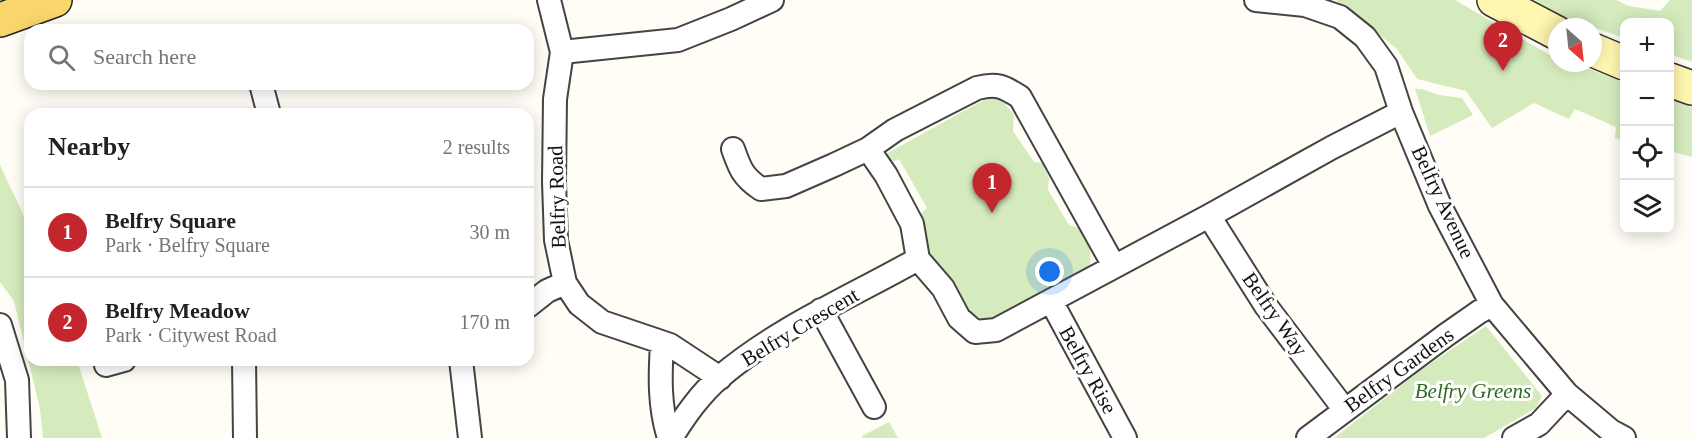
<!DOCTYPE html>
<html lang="en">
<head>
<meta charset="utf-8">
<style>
  body { margin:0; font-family:"Times New Roman",serif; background:#f2f2f2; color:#202124 }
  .controls { position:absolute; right:18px; top:18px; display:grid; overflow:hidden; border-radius:12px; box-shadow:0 3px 15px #0003 }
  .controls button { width:54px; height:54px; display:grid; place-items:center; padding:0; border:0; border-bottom:2px solid #e0e0e0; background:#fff; color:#202124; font:30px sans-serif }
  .compass { position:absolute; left:1548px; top:18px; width:54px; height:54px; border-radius:50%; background:#fff; box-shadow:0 3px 15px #0003; rotate:153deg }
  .you { position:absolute; left:1050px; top:272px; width:21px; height:21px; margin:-15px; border:4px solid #fff; border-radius:50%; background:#1a73e8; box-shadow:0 0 0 9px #1a73e833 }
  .badge { display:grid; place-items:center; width:39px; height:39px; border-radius:50%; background:#c4262e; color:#fff; font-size:20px; font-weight:700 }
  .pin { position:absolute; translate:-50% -50px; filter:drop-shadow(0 2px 3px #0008) }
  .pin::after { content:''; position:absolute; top:32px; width:21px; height:18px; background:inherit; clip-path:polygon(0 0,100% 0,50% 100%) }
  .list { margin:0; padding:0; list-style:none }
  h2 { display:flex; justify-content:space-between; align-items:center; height:78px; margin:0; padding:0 24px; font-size:26px }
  h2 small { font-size:20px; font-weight:400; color:#757577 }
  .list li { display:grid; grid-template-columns:39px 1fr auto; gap:18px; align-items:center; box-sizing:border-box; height:90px; padding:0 24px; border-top:2px solid #e0e0e0 }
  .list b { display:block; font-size:22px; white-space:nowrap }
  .list p { margin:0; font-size:20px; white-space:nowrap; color:#757577 }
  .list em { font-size:20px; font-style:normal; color:#757577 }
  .icon { flex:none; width:33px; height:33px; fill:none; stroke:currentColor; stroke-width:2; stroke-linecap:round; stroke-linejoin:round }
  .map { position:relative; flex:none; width:1692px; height:438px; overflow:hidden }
  .search { position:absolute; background:#fff; box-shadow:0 3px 15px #0003; left:24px; top:24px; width:510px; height:66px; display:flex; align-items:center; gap:15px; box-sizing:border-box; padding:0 21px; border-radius:18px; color:#757577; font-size:22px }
  .panel { position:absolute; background:#fff; box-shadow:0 3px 15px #0003; left:24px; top:108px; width:510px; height:258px; border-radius:18px }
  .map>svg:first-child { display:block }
  .green { fill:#d5ebbd }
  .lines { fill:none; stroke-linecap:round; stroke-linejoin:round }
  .street-casing { stroke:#444; stroke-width:26 }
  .secondary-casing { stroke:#333; stroke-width:36 }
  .primary-casing { stroke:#222; stroke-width:36 }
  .street { stroke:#fff; stroke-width:22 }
  .secondary { stroke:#fff6b0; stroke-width:33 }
  .primary { stroke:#f9d66b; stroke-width:33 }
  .labels { text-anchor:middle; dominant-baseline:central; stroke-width:6; stroke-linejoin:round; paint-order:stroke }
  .street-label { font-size:21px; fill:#111; stroke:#fff }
  .park-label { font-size:21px; font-style:italic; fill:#2f6b1f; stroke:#fff }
</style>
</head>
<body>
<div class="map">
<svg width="1692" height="438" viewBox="0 0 1692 438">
  <rect width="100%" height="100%" fill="#fffdf5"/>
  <path class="green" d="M 1336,0 L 1455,0 L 1548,54 L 1557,57 L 1557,63 L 1573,63 L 1624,82 L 1624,141 L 1615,138 L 1616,127 L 1575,109 L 1569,119 L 1534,103 L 1492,128 L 1466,91 L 1417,79 L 1397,49 Z
    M 1524,0 L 1616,0 L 1629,6 L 1660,11 L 1670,0 L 1692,0 L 1692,62 L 1670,54 L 1670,22 L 1624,22 L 1624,38 L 1539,8 Z
    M 1415,89 L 1422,89 L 1439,95 L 1462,98 L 1473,115 L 1430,136 Z
    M 989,97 L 1002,100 L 1014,115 L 1013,131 L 1034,162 L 1042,163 L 1049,178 L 1048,190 L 1069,225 L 1079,228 C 1087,243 1094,251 1089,268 L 988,323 L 972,318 L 950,278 L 927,257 L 917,217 L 927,208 L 899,159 L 887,164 L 886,154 Z
    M 1670,98 L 1692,107 L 1692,157 L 1670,151 Z
    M 0,165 L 30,229 L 30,360 L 77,360 L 102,438 L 43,438 L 40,409 L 14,301 L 0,282 Z
    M 1486,326 L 1542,396 L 1536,408 L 1484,438 L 1334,438 L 1421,370 Z
    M 889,422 L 898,438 L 863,438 L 862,436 Z"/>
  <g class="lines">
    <defs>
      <path id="street" d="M 549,0 L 562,52 L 555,99 L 554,182 L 556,240 L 565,283 L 579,304 L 602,322 L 670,345 L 720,378
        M 1256,0 L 1305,5 L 1340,17 L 1365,37 L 1386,66 L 1401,112 L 1440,206 L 1492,305 L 1567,394 L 1611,431 L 1624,438
        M 562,52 L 678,40 L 731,19 L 772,0
        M 261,84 L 269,114
        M 733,149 C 740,169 743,177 761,189 L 786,186 L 834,165 L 868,149 L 895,130 L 977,88 C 996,83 1003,86 1020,97 L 1114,266
        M 868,149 L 886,175 L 912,224 L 918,259 L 943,288 L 959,318 L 975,332 L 996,330 L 1209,216 L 1331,148 L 1401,112
        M 1209,216 L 1266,306 L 1344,409
        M 1051,301 L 1125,438
        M 528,306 L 547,291 L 565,283
        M 821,310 L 874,407
        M 0,325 L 17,380 L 19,438
        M 662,343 C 660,376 659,406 669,438
        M 244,360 L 245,438
        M 461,360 L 470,438
        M 106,365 L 124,360
        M 671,438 C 685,416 700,394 720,377 C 779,327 851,297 918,259
        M 1308,438 L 1446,335 L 1479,312 L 1492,305
        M 1514,438 L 1539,424 L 1567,394"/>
      <path id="secondary" d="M 1494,0 L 1557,33
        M 1593,50 L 1624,63
        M 1670,80 L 1692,88"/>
      <path id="primary" d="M 0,20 L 55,0"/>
    </defs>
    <use href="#street" class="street-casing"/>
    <use href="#secondary" class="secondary-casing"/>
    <use href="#primary" class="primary-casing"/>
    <use href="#street" class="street"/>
    <use href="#secondary" class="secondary"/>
    <use href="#primary" class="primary"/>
  </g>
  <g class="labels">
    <g class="street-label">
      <text transform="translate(557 197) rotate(-92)">Belfry Road</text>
      <text transform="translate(1443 202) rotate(65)">Belfry Avenue</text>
      <text transform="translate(1275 314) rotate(55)">Belfry Way</text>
      <text transform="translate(800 327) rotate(-31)">Belfry Crescent</text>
      <text transform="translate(1088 370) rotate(61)">Belfry Rise</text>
      <text transform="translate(1399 370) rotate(-36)">Belfry Gardens</text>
    </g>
    <g class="park-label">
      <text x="1473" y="391">Belfry Greens</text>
    </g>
  </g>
</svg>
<div class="controls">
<button>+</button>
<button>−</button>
<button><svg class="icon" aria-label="locate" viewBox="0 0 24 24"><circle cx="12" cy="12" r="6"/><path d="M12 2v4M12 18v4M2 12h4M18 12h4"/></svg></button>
<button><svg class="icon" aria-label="layers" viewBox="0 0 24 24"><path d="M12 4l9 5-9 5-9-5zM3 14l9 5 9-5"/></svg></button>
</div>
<svg class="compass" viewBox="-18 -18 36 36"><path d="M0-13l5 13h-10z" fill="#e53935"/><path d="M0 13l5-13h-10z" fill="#757577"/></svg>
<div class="you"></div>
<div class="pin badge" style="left:992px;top:213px">1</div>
<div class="pin badge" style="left:1503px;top:71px">2</div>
<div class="search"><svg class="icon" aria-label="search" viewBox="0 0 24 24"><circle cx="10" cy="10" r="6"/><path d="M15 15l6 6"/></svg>Search here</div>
<section class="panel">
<h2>Nearby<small>2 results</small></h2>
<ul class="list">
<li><span class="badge">1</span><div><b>Belfry Square</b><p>Park · Belfry Square</p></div><em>30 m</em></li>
<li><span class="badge">2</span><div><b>Belfry Meadow</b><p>Park · Citywest Road</p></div><em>170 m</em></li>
</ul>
</section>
</div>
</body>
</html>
